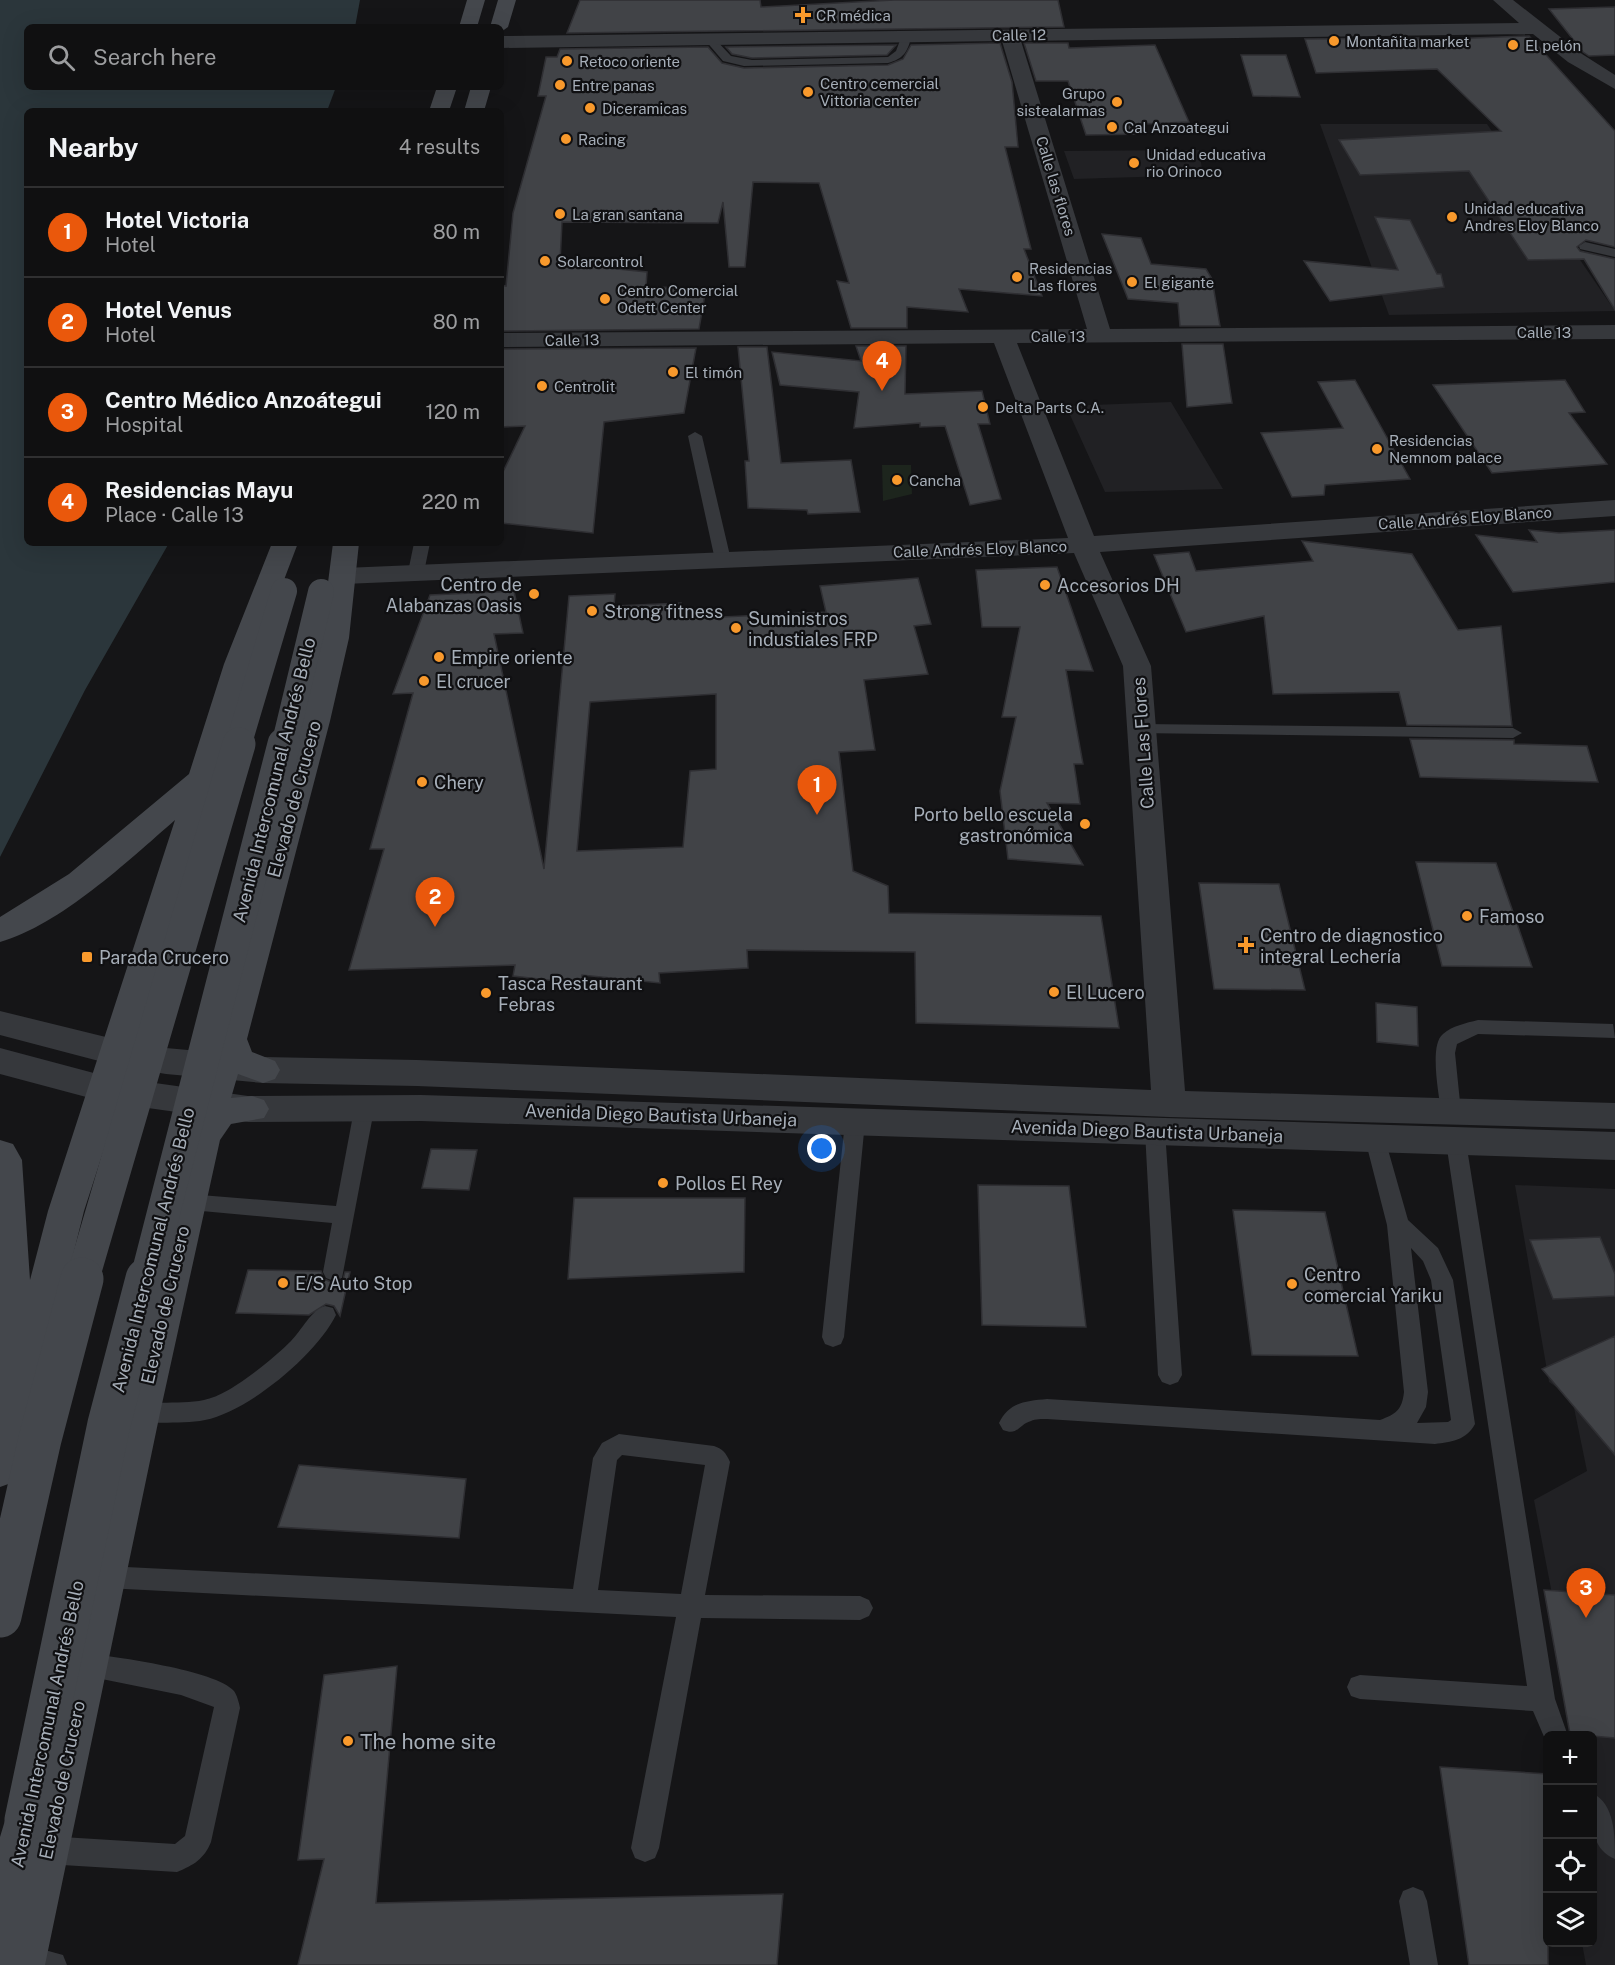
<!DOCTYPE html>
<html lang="en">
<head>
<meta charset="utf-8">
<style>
  body { margin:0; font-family:"Public Sans",sans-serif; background:#1e1e1f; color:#f1f3f6 }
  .controls { position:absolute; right:18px; bottom:18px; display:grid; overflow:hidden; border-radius:9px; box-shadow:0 6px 24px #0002 }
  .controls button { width:54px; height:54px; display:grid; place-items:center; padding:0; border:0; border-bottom:2px solid #303031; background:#101011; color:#f1f3f6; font:30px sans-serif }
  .you { position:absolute; left:822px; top:1149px; width:21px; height:21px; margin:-15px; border:4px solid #fff; border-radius:50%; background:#1a73e8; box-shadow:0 0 0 9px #1a73e833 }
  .badge { display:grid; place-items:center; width:39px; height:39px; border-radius:50%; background:#ea580c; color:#fff; font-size:20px; font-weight:700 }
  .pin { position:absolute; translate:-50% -50px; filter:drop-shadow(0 2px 3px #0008) }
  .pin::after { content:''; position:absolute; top:32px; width:21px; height:18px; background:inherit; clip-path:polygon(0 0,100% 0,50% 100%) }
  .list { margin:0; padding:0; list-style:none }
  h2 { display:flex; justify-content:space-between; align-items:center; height:78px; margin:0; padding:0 24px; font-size:26px }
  h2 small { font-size:20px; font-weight:400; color:#9c9d9f }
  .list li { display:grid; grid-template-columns:39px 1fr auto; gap:18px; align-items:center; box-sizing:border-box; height:90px; padding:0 24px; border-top:2px solid #303031 }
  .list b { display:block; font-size:22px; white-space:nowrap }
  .list p { margin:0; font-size:20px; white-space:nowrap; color:#9c9d9f }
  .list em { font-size:20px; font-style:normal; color:#9c9d9f }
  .icon { flex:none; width:33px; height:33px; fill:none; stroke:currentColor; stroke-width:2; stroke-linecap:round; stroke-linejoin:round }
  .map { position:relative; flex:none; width:1615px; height:1965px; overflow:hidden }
  .search { position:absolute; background:#101011; box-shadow:0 6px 24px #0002; left:24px; top:24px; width:480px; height:66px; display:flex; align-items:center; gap:15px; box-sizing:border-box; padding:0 21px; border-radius:9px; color:#9c9d9f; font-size:22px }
  .panel { position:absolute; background:#101011; box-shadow:0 6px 24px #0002; left:24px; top:108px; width:480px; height:438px; border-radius:9px }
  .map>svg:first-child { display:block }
  .built { fill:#212124 }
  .green { fill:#1d251d }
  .water { fill:#2b363b }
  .building { fill:#414347; stroke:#2f2f33; stroke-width:1.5; fill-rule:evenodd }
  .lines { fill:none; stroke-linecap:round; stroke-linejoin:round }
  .lane { fill:#36383c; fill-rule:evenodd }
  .street { fill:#36383c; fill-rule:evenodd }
  .secondary { fill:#44474c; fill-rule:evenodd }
  .secondary-bridge-far2 { stroke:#44474c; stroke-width:26 }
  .secondary-bridge-far1 { stroke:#44474c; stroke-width:33 }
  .secondary-bridge { stroke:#44474c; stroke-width:43 }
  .poi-dot { fill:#f8992c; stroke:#101012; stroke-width:2 }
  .labels { text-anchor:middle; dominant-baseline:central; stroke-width:4.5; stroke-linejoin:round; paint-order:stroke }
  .far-poi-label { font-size:15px; fill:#a6aeb8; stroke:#101012; text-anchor:start }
  .far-street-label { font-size:15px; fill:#a6aeb8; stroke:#101012 }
  .poi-label { font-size:18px; fill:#a6aeb8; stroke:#101012; text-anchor:start }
  .street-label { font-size:18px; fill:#a6aeb8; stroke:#101012 }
  .near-poi-label { font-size:21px; fill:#a6aeb8; stroke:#101012; text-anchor:start }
</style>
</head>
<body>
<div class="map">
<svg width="1615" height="1965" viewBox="0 0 1615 1965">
  <rect width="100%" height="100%" fill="#151517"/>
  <path class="built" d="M 1320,124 L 1487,124 L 1615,311 L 1389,315 Z
    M 1199,150 L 1203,175 L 1074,179 L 1064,151 Z
    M 1171,402 L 1223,489 L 1105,492 L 1066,406 Z
    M 1515,1185 L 1615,1189 L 1615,1965 L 1586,1965 L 1582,1943 L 1592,1942 L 1592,1736 L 1579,1735 L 1534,1500 L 1587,1471 L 1572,1398 L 1549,1382 Z"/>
  <path class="green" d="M 882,465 L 911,465 L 912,494 L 883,501 Z"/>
  <path class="water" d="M 0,0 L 360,0 L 355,27 L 27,27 L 27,87 L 336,87 L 327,111 L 27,111 L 27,543 L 169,543 L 85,690 L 0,857 Z"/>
  <path class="building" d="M 580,0 L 760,0 L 761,7 L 894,0 L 1058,0 L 1064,27 L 567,33 Z
    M 1615,7 L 1615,55 L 1589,56 L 1583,52 L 1549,9 Z
    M 1529,36 L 1615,131 L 1615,247 L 1586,240 L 1577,247 L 1580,251 L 1615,259 L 1615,310 L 1584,259 L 1528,260 L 1469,171 L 1360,175 L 1339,140 L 1501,131 L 1437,69 L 1316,73 L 1305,39 L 1419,38 L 1420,40 Z
    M 1000,43 L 1012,82 L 1018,147 L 1005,147 L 1031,249 L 1024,249 L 1042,296 L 959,289 L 968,312 L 907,307 L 907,328 L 851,328 L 837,281 L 849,283 L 819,183 L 753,182 L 745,267 L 729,267 L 723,202 L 718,223 L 562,222 L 560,263 L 647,272 L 646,287 L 706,288 L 699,329 L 501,331 L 501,285 L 506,286 L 513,213 L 546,96 L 538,96 L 546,57 L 557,57 L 560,49 L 708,47 L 722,63 L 744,68 L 888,65 L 903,59 L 911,45 Z
    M 1024,43 L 1068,43 L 1069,48 L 1155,45 L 1189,122 L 1143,124 L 1147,134 L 1086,135 L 1068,81 L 1036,81 Z
    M 896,45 L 887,55 L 752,58 L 732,54 L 726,47 Z
    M 1241,55 L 1286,55 L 1300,97 L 1253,96 Z
    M 1375,217 L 1410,220 L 1437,274 L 1441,274 L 1444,287 L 1330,301 L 1304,261 L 1398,270 Z
    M 1102,234 L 1141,238 L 1151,264 L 1206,269 L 1212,279 L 1220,326 L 1180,326 L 1178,303 L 1128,299 Z
    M 1182,344 L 1223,344 L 1232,403 L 1187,407 Z
    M 856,346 L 906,346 L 905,394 L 982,391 L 990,424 L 978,424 L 1001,499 L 970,505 L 945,426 L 920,427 L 920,423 L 854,428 L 859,392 L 780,385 L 772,352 L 861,361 Z
    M 738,347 L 767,347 L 781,463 L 851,460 L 860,512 L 808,514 L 807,510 L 748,508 L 745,461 L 749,461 Z
    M 696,348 L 684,413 L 604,422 L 593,533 L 501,523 L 501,476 L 525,426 L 501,427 L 501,349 Z
    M 1355,380 L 1410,479 L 1325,485 L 1324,495 L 1292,497 L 1261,433 L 1343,428 L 1318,382 Z
    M 1565,380 L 1585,412 L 1569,413 L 1607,464 L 1492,473 L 1433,385 Z
    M 1529,530 L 1559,533 L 1615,530 L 1615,582 L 1513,592 L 1476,535 L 1537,542 Z
    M 1302,541 L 1412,554 L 1458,630 L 1501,626 L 1512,726 L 1407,725 L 1399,692 L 1273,694 L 1264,616 L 1186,632 L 1154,555 L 1189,552 L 1196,571 L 1313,561 Z
    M 1057,567 L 1093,671 L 1066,670 L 1083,764 L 1074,764 L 1080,804 L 1047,803 L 1083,865 L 1008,859 L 1000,791 L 1016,717 L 1002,717 L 1020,627 L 982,627 L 976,570 Z
    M 918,578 L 931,624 L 914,626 L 928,674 L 864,680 L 875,750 L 839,752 L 853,871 L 888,886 L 889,913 L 1101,916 L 1119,1028 L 916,1023 L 915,952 L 747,950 L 748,968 L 659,973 L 660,983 L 582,975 L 582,984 L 513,976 L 515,965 L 349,970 L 384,849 L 370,849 L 413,693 L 393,694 L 430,595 L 514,591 L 523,633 L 494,634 L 544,869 L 569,596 L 615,594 L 614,606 L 681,603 L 680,619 L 826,612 L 820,586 ZM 716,694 L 716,769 L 690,771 L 683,847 L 577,851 L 590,702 Z
    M 1410,739 L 1514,740 L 1514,744 L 1587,746 L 1598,782 L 1420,777 Z
    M 1416,862 L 1496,863 L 1532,967 L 1442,966 Z
    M 1199,883 L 1279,884 L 1305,990 L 1214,989 Z
    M 1376,1003 L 1417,1007 L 1418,1046 L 1377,1042 Z
    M 431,1149 L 477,1150 L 469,1190 L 422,1188 Z
    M 978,1185 L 1069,1186 L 1086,1327 L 982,1325 Z
    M 574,1198 L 745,1198 L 744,1272 L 568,1279 Z
    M 1233,1210 L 1325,1212 L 1358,1356 L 1252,1355 Z
    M 1600,1237 L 1615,1274 L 1615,1296 L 1553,1299 L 1530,1240 Z
    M 248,1270 L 321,1271 L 324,1279 L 333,1283 L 343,1280 L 345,1272 L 350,1272 L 340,1316 L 334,1306 L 326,1304 L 309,1315 L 236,1313 Z
    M 1615,1336 L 1615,1455 L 1542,1369 Z
    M 299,1465 L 466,1479 L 459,1538 L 278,1527 Z
    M 1544,1590 L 1615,1595 L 1615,1738 L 1570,1734 Z
    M 397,1666 L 376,1903 L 783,1894 L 777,1965 L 298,1965 L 324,1859 L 298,1860 L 324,1675 Z
    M 1440,1767 L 1548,1774 L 1548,1965 L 1469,1965 Z"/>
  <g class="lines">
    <path class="lane" d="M 902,35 L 911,37 C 908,52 903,59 888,63 L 744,66 L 723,61 L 705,40 L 714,38 L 731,56 L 752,60 L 888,57 L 896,51 Z
      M 1585,242 L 1615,249 L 1615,257 L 1580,249 L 1579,246 Z
      M 695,432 L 702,436 L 731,560 L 723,565 L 715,560 L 688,436 Z
      M 414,543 L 430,543 L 424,572 L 416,577 L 408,572 Z
      M 1142,724 L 1513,728 L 1522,733 L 1513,738 L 1136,733 L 1133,729 Z
      M 1478,1020 L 1613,1024 L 1615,1038 L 1478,1034 L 1457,1044 L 1455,1053 L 1461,1112 L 1458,1118 L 1451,1120 L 1444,1118 L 1441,1112 C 1439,1094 1429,1045 1443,1034 C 1452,1026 1466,1023 1478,1020 Z
      M 364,1102 L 371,1104 L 374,1110 L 342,1278 L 334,1281 L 326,1278 L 323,1272 L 332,1223 L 180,1209 L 177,1203 L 180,1197 L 188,1194 L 336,1206 L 354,1110 L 357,1104 Z
      M 855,1114 L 862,1116 L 865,1122 L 844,1337 L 841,1344 L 833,1347 L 825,1344 L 822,1337 L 845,1122 L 848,1116 Z
      M 1155,1123 L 1162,1125 L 1165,1131 L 1182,1375 L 1178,1382 L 1170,1385 L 1162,1382 L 1158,1375 L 1145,1131 L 1148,1125 Z
      M 1375,1131 L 1382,1133 L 1385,1139 L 1408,1220 L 1438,1248 L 1453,1280 L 1475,1424 C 1467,1440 1451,1442 1435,1444 L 1047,1419 C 1042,1419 1035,1419 1031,1421 C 1018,1425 1018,1436 1003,1430 L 999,1423 C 1009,1402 1026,1401 1047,1399 L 1380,1420 C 1396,1414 1402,1410 1404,1392 L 1387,1225 L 1365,1139 L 1368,1133 ZM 1411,1248 L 1423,1261 L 1431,1280 L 1451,1420 L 1448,1422 L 1417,1423 L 1426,1407 L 1428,1392 Z
      M 1456,1134 L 1463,1136 L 1466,1142 L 1555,1699 L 1568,1736 L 1548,1736 L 1548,1746 L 1533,1711 L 1360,1699 L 1351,1696 L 1347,1687 L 1351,1678 L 1360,1675 L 1527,1686 L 1446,1142 L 1449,1136 Z
      M 325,1306 L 333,1308 L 336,1315 C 316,1355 249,1411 205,1420 C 185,1424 161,1422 140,1423 L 132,1420 L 128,1413 L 132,1406 L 140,1403 C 161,1402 184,1404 204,1400 C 229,1396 273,1359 291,1341 C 302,1330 311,1310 325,1306 Z
      M 619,1434 L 714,1446 C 723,1449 726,1453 730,1462 L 705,1595 L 860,1596 L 869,1600 L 873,1608 L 869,1616 L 860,1620 L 701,1618 L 659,1848 L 655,1858 L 645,1862 L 635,1858 L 631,1848 L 676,1617 L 106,1588 L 97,1585 L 94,1577 L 97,1569 L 106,1566 L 573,1589 L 593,1458 L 602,1443 ZM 622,1455 L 705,1465 L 681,1594 L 598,1590 L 617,1460 Z
      M 86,1653 C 115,1657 216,1670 234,1691 C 237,1695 239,1703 240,1708 L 211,1842 C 204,1859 194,1865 177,1872 L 46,1864 L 36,1860 L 32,1850 L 36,1840 L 46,1836 L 175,1844 L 185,1836 L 214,1707 L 181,1695 L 77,1674 L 73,1665 L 77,1656 Z
      M 1592,1793 C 1615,1804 1615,1835 1615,1859 C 1588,1848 1592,1817 1592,1793 Z
      M 1413,1887 L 1423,1891 L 1427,1901 L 1438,1965 L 1410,1965 L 1399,1901 L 1403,1891 Z
      M 23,1944 L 63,1955 L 67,1965 L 12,1965 L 9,1958 L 13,1948 Z"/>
    <path class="street" d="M 1493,0 L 1513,0 L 1582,54 L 1615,75 L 1615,89 L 1568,62 L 1533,34 L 1021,41 L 1110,329 L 1615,325 L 1615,339 L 1017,343 L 1094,536 L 1615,500 L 1615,516 L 1100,552 L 1151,666 L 1185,1091 L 1615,1103 L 1615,1129 L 1169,1117 L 417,1086 L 263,1083 L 166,1074 L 118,1066 L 0,1035 L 0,1011 L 118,1040 L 166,1048 L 263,1057 L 417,1060 L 1151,1090 L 1123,666 L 1074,553 L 344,584 L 335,582 L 331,576 L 335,570 L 344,568 L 1068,538 L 994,343 L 501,347 L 501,333 L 1087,329 L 1002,41 L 501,48 L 501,36 L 1519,23 Z
      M 0,1048 L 105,1076 L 248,1096 L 421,1095 L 1615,1132 L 1615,1160 L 421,1121 L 248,1122 L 105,1102 L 0,1074 Z"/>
    <path class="secondary" d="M 467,0 L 485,0 L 477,27 L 459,27 Z
      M 498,0 L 516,0 L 508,27 L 501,32 L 501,27 L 490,27 Z
      M 437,87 L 457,87 L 449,111 L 429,111 Z
      M 471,87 L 491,87 L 484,111 L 464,111 Z
      M 272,543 L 298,543 L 252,664 L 141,1035 L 84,1211 L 20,1469 L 14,1482 L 0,1487 L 0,1140 L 13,1144 L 22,1160 L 30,1280 L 48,1211 L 175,820 C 128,861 60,925 0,942 L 0,917 L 69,874 L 189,774 L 224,664 Z
      M 333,543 L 359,543 L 349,638 L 330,721 L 247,1039 L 252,1052 L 275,1061 L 280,1070 L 275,1079 L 263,1083 L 238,1074 L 231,1098 L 252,1096 L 264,1100 L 269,1109 L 264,1118 L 231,1124 L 220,1140 L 160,1413 L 45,1965 L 0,1965 L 0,1837 L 10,1804 L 26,1797 L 34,1800 L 120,1413 L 185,1138 L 302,721 L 321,638 Z"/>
    <path class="secondary-bridge-far2" d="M 238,746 L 284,591
      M 284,746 L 321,592"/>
    <path class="secondary-bridge-far1" d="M 82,1281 L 239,744
      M 146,1281 L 284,744"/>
    <path class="secondary-bridge" d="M 0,1616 L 40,1439 L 82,1279
      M 26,1820 L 109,1424 L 147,1279"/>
  </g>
  <g class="poi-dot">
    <path d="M800 6h6v6h6v6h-6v6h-6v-6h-6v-6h6z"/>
    <circle cx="1334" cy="41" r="6"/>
    <circle cx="1513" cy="45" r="6"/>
    <circle cx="567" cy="61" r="6"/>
    <circle cx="560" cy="85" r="6"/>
    <circle cx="808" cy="92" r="6"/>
    <circle cx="1117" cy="102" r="6"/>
    <circle cx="590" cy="108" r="6"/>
    <circle cx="1112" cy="127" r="6"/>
    <circle cx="566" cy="139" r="6"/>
    <circle cx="1134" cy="163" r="6"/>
    <circle cx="560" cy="214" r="6"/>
    <circle cx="1452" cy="217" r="6"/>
    <circle cx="545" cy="261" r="6"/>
    <circle cx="1017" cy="277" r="6"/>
    <circle cx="1132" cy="282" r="6"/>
    <circle cx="605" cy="299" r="6"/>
    <circle cx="673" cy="372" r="6"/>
    <circle cx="542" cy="386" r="6"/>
    <circle cx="983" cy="407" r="6"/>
    <circle cx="1377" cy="449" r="6"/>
    <circle cx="897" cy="480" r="6"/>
    <circle cx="1045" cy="585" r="6"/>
    <circle cx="534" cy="594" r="6"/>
    <circle cx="592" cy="611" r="6"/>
    <circle cx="736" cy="628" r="6"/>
    <circle cx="439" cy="657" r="6"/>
    <circle cx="424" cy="681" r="6"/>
    <circle cx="422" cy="782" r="6"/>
    <circle cx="1085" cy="824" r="6"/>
    <circle cx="1467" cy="916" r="6"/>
    <path d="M1243 936h6v6h6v6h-6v6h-6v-6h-6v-6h6z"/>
    <rect x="81" y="951" width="12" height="12" rx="3"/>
    <circle cx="1054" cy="992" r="6"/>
    <circle cx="486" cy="993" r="6"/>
    <circle cx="663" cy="1183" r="6"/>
    <circle cx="283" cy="1283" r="6"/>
    <circle cx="1292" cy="1284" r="6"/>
    <circle cx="348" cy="1741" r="6"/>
  </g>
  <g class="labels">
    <g class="far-poi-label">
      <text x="816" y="15">CR médica</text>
      <text x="1346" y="41">Montañita market</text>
      <text x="1525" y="45">El pelón</text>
      <text x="579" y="61">Retoco oriente</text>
      <text x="820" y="83">Centro cemercial<tspan x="820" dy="17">Vittoria center</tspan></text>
      <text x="572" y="85">Entre panas</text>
      <text x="1105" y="93" text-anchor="end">Grupo<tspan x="1105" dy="17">sistealarmas</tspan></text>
      <text x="602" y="108">Diceramicas</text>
      <text x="1124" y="127">Cal Anzoategui</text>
      <text x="578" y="139">Racing</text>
      <text x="1146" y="154">Unidad educativa<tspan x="1146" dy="17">rio Orinoco</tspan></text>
      <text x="1464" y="208">Unidad educativa<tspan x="1464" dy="17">Andres Eloy Blanco</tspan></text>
      <text x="572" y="214">La gran santana</text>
      <text x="557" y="261">Solarcontrol</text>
      <text x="1029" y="268">Residencias<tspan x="1029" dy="17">Las flores</tspan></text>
      <text x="1144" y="282">El gigante</text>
      <text x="617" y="290">Centro Comercial<tspan x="617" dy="17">Odett Center</tspan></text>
      <text x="685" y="372">El timón</text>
      <text x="554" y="386">Centrolit</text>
      <text x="995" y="407">Delta Parts C.A.</text>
      <text x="1389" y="440">Residencias<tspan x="1389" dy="17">Nemnom palace</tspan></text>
      <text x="909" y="480">Cancha</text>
    </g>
    <g class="far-street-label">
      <text transform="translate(1019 35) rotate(-1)">Calle 12</text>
      <text transform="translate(1056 186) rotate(73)">Calle las flores</text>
      <text x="1544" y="332">Calle 13</text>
      <text x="1058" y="336">Calle 13</text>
      <text transform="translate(572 340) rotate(-1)">Calle 13</text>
      <text transform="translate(1465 518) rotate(-4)">Calle Andrés Eloy Blanco</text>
      <text transform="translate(980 549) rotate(-2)">Calle Andrés Eloy Blanco</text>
    </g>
    <g class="poi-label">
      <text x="522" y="584" text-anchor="end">Centro de<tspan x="522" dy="21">Alabanzas Oasis</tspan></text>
      <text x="1057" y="585">Accesorios DH</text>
      <text x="604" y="611">Strong fitness</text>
      <text x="748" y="618">Suministros<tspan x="748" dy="21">industiales FRP</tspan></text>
      <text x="451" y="657">Empire oriente</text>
      <text x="436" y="681">El crucer</text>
      <text x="434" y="782">Chery</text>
      <text x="1073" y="814" text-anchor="end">Porto bello escuela<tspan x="1073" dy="21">gastronómica</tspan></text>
      <text x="1479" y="916">Famoso</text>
      <text x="1260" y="935">Centro de diagnostico<tspan x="1260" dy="21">integral Lechería</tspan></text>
      <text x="99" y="957">Parada Crucero</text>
      <text x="498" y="983">Tasca Restaurant<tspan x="498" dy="21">Febras</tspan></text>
      <text x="1066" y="992">El Lucero</text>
      <text x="675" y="1183">Pollos El Rey</text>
      <text x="1304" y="1274">Centro<tspan x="1304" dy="21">comercial Yariku</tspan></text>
      <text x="295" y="1283">E/S Auto Stop</text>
    </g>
    <g class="street-label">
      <text transform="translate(1143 743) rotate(-94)">Calle Las Flores</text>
      <text transform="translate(274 780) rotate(-76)">Avenida Intercomunal Andrés Bello</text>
      <text transform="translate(294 799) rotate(-75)">Elevado de Crucero</text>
      <text transform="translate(661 1115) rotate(2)">Avenida Diego Bautista Urbaneja</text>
      <text transform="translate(1147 1131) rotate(2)">Avenida Diego Bautista Urbaneja</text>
      <text transform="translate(153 1250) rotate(-76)">Avenida Intercomunal Andrés Bello</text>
      <text transform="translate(165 1305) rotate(-77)">Elevado de Crucero</text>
      <text transform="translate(47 1724) rotate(-78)">Avenida Intercomunal Andrés Bello</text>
      <text transform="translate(62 1780) rotate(-78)">Elevado de Crucero</text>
    </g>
    <g class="near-poi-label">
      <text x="360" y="1741">The home site</text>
    </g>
  </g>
</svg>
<div class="controls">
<button>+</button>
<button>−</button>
<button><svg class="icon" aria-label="locate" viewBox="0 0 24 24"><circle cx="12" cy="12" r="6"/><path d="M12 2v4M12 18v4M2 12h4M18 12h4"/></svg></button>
<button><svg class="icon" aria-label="layers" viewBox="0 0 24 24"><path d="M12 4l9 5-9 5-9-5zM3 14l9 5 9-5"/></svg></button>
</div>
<div class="you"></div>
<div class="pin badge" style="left:817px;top:815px">1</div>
<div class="pin badge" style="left:435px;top:927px">2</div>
<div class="pin badge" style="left:1586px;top:1618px">3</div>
<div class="pin badge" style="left:882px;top:391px">4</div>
<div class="search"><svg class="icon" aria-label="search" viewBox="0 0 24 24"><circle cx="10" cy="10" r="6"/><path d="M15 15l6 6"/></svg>Search here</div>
<section class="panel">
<h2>Nearby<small>4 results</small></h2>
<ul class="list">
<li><span class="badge">1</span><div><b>Hotel Victoria</b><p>Hotel</p></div><em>80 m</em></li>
<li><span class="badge">2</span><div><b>Hotel Venus</b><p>Hotel</p></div><em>80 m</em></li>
<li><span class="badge">3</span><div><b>Centro Médico Anzoátegui</b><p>Hospital</p></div><em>120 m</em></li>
<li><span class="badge">4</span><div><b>Residencias Mayu</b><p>Place · Calle 13</p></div><em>220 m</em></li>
</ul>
</section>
</div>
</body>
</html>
